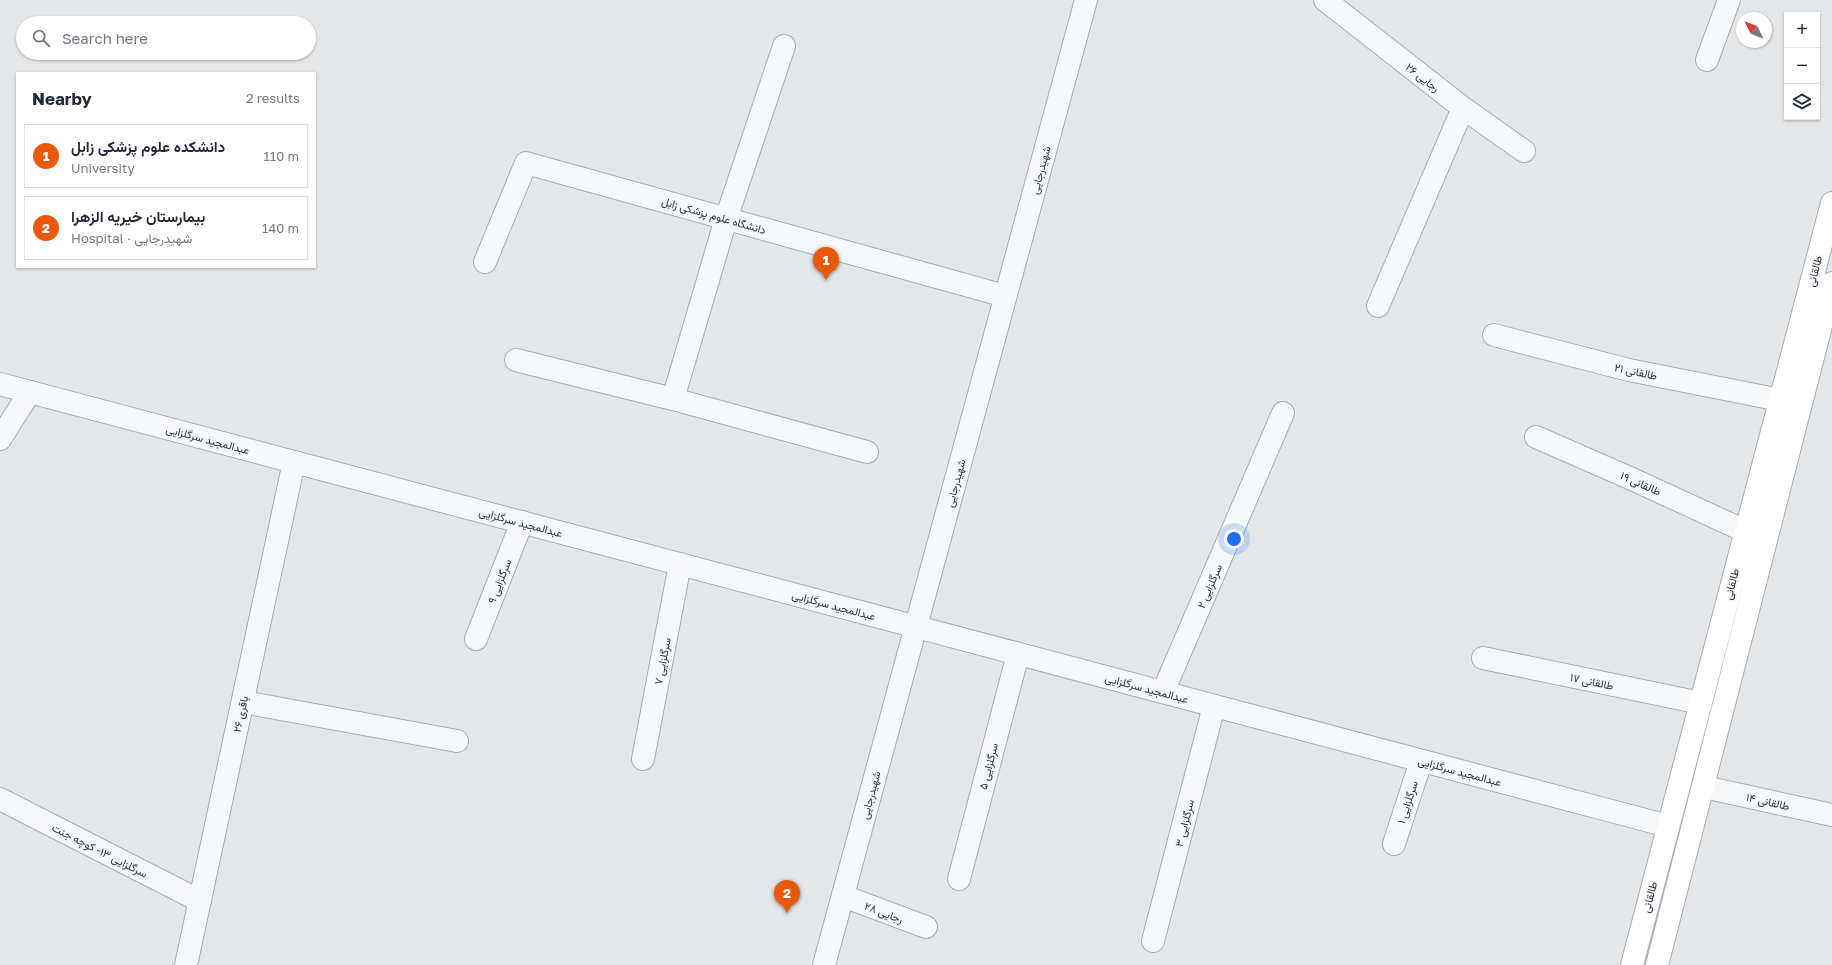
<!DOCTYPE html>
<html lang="en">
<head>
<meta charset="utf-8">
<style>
  body { margin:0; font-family:"Golos Text",Vazirmatn,sans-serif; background:#f2f2f3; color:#1f2937 }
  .controls { position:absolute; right:12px; top:12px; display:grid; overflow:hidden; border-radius:0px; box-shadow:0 1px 3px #0004 }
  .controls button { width:36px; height:36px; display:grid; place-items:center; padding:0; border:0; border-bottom:1px solid #e0e1e3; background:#fff; color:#1f2937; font:20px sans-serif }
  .compass { position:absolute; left:1736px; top:12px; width:36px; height:36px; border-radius:50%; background:#fff; box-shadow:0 1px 3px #0004; rotate:313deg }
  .you { position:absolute; left:1234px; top:539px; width:14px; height:14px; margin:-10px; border:3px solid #fff; border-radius:50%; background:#1a73e8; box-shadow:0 0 0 6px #1a73e833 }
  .badge { display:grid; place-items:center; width:26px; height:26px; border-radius:50%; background:#ea580c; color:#fff; font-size:13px; font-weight:700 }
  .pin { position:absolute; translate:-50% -33px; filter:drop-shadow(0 1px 2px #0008) }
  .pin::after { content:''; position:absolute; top:21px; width:14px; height:12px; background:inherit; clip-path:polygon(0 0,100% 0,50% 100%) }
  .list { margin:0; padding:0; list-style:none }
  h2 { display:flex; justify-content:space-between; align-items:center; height:52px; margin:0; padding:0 16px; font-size:17px }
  h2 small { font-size:13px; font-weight:400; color:#747a83 }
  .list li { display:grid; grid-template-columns:26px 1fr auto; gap:12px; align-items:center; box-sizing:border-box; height:64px; margin:0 8px 8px; padding:0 8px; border:1px solid #e0e1e3; border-radius:0px }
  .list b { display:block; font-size:15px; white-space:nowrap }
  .list p { margin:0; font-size:13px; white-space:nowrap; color:#747a83 }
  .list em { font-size:13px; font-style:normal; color:#747a83 }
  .icon { flex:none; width:22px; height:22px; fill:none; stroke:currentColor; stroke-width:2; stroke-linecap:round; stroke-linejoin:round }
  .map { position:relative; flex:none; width:1832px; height:965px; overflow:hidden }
  .search { position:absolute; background:#fff; box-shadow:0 1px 3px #0004; left:16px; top:16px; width:300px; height:44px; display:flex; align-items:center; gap:10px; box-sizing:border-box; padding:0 14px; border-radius:22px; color:#747a83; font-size:15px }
  .panel { position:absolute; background:#fff; box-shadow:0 1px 3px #0004; left:16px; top:72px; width:300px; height:196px; border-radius:0px }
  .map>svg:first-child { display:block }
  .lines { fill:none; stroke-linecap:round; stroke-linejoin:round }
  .minor-casing { stroke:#a8aeb4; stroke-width:24 }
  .tertiary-casing { stroke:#a8aeb4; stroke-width:24 }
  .secondary-casing { stroke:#a8aeb4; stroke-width:24 }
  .minor { stroke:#f6f7f9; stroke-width:22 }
  .tertiary { stroke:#f6f7f9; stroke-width:22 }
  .secondary { stroke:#fff; stroke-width:22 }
  .labels { text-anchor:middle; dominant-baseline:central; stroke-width:3.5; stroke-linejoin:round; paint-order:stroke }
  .street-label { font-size:11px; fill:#2c3641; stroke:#f3f5f7 }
</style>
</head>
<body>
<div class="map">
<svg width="1832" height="965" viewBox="0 0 1832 965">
  <rect width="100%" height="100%" fill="#e3e7ea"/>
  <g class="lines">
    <defs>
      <path id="minor" d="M 1325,0 L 1463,108 L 1524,151
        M 1707,60 L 1729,0
        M 485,262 L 526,163 L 1005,296
        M 1378,306 L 1463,108
        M 1494,335 L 1629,370 L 1780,400
        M 516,360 L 673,399 L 867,452
        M 673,399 L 726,219 L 784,46
        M 1536,437 L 1632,479 L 1745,531
        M 0,439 L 30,392
        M 476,639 L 522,522
        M 1483,658 L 1701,703
        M 1163,692 L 1283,413
        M 243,702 L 457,741
        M 643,759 L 680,564
        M 1704,787 L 1832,815
        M 0,799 L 200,901
        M 1394,844 L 1421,761
        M 959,879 L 1018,654
        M 843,896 L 926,927
        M 1153,941 L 1214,706"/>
      <path id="tertiary" d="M 0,384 L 1668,826
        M 186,965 L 294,462
        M 824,965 L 1086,0"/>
      <path id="secondary" d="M 1632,965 L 1832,203
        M 1657,965 L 1832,283"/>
    </defs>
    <use href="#minor" class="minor-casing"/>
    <use href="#tertiary" class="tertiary-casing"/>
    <use href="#secondary" class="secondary-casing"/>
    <use href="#minor" class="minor"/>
    <use href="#tertiary" class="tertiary"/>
    <use href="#secondary" class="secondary"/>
  </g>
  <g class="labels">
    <g class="street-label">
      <text transform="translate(1423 77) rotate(38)">رجایی ۲۶</text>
      <text transform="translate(1040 170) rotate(-75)">شهیدرجایی</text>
      <text transform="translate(714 215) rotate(16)">دانشگاه علوم پزشکی زابل</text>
      <text transform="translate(1814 271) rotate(-75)">طالقانی</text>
      <text transform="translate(1636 371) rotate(12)">طالقانی ۲۱</text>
      <text transform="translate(208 439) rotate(15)">عبدالمجید سرگلزایی</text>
      <text transform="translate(955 483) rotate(-75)">شهیدرجایی</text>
      <text transform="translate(1641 483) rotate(24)">طالقانی ۱۹</text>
      <text transform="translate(521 522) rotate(15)">عبدالمجید سرگلزایی</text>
      <text transform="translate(499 581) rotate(-69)">سرگلزایی ۹</text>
      <text transform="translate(1731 584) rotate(-76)">طالقانی</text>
      <text transform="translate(1209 586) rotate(-67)">سرگلزایی ۲</text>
      <text transform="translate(834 605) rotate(15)">عبدالمجید سرگلزایی</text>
      <text transform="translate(662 661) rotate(-79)">سرگلزایی ۷</text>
      <text transform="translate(1592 681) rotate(12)">طالقانی ۱۷</text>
      <text transform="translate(1147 688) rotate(15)">عبدالمجید سرگلزایی</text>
      <text transform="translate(240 714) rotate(-78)">باقری ۲۶</text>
      <text transform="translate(988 766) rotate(-76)">سرگلزایی ۵</text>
      <text transform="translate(1460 771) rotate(15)">عبدالمجید سرگلزایی</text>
      <text transform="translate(870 795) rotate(-75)">شهیدرجایی</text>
      <text transform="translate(1768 801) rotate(13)">طالقانی ۱۴</text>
      <text transform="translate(1407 802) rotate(-72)">سرگلزایی ۱</text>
      <text transform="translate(1184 823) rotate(-76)">سرگلزایی ۳</text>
      <text transform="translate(100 850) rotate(27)">سرگلزایی ۱۳- کوچه جنت</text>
      <text transform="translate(1649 897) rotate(-75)">طالقانی</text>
      <text transform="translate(884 912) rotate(21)">رجایی ۲۸</text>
    </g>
  </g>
</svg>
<div class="controls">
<button>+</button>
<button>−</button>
<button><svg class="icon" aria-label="layers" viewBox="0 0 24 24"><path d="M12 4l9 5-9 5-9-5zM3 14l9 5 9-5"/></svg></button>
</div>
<svg class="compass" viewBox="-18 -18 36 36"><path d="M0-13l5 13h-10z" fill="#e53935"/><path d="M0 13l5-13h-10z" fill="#747a83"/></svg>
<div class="you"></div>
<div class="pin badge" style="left:826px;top:280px">1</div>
<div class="pin badge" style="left:787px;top:913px">2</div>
<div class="search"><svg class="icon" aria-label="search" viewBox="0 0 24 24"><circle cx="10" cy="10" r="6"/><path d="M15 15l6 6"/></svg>Search here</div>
<section class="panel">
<h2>Nearby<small>2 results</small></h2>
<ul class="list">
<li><span class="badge">1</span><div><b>دانشکده علوم پزشکی زابل</b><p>University</p></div><em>110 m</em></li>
<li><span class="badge">2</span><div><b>بیمارستان خیریه الزهرا</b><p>Hospital · شهیدرجایی</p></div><em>140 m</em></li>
</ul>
</section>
</div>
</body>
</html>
